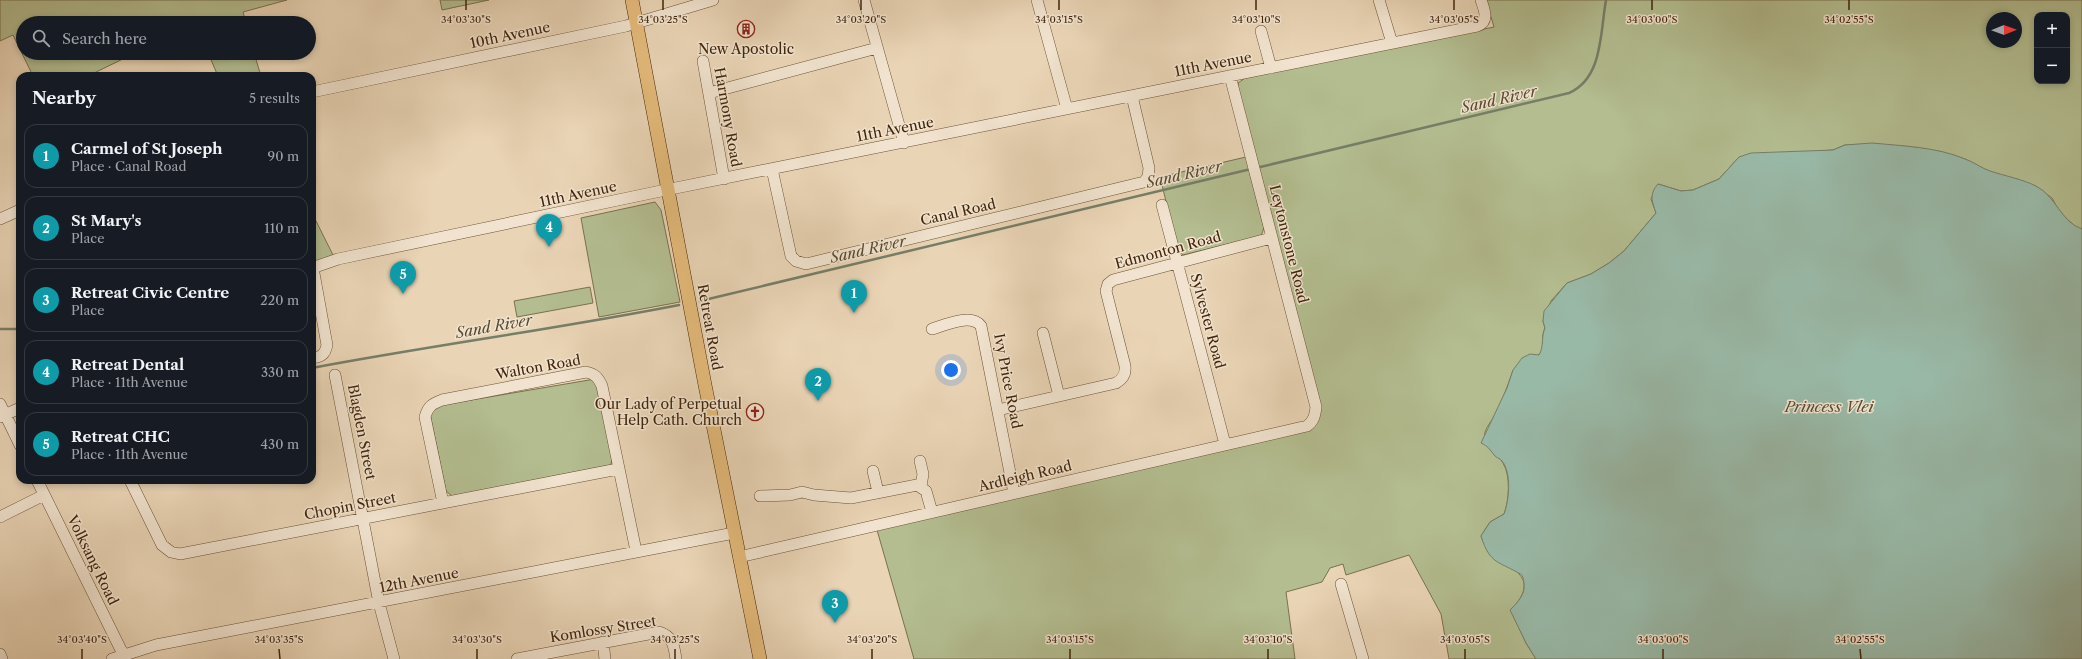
<!DOCTYPE html>
<html lang="en">
<head>
<meta charset="utf-8">
<style>
  body { margin:0; font-family:"Libre Caslon Text",serif; background:#242831; color:#f1f3f6 }
  .controls { position:absolute; right:12px; top:12px; display:grid; overflow:hidden; border-radius:8px; box-shadow:0 2px 6px #0003 }
  .controls button { width:36px; height:36px; display:grid; place-items:center; padding:0; border:0; border-bottom:1px solid #363941; background:#171b24; color:#f1f3f6; font:20px sans-serif }
  .compass { position:absolute; left:1986px; top:12px; width:36px; height:36px; border-radius:50%; background:#171b24; box-shadow:0 2px 6px #0003; rotate:89deg }
  .you { position:absolute; left:951px; top:370px; width:14px; height:14px; margin:-10px; border:3px solid #fff; border-radius:50%; background:#1a73e8; box-shadow:0 0 0 6px #1a73e833 }
  .badge { display:grid; place-items:center; width:26px; height:26px; border-radius:50%; background:#c59692; color:#fff; font-size:13px; font-weight:700 }
  .pin { position:absolute; translate:-50% -33px; filter:drop-shadow(0 1px 2px #0008) }
  .pin::after { content:''; position:absolute; top:21px; width:14px; height:12px; background:inherit; clip-path:polygon(0 0,100% 0,50% 100%) }
  .list { margin:0; padding:0; list-style:none }
  h2 { display:flex; justify-content:space-between; align-items:center; height:52px; margin:0; padding:0 16px; font-size:17px }
  h2 small { font-size:13px; font-weight:400; color:#9ea1a6 }
  .list li { display:grid; grid-template-columns:26px 1fr auto; gap:12px; align-items:center; box-sizing:border-box; height:64px; margin:0 8px 8px; padding:0 8px; border:1px solid #363941; border-radius:12px }
  .list b { display:block; font-size:15px; white-space:nowrap }
  .list p { margin:0; font-size:13px; white-space:nowrap; color:#9ea1a6 }
  .list em { font-size:13px; font-style:normal; color:#9ea1a6 }
  .icon { flex:none; width:22px; height:22px; fill:none; stroke:currentColor; stroke-width:2; stroke-linecap:round; stroke-linejoin:round }
  .map { position:relative; flex:none; width:2082px; height:659px; overflow:hidden }
  .search { position:absolute; background:#171b24; box-shadow:0 2px 6px #0003; left:16px; top:16px; width:300px; height:44px; display:flex; align-items:center; gap:10px; box-sizing:border-box; padding:0 14px; border-radius:22px; color:#9ea1a6; font-size:15px }
  .panel { position:absolute; background:#171b24; box-shadow:0 2px 6px #0003; left:16px; top:72px; width:300px; height:412px; border-radius:12px }
  .map>svg:first-child { display:block }
  .green { fill:#b3bd90; stroke:#7a714d; fill-rule:evenodd }
  .water { fill:#99b9a7; stroke:#767e68 }
  .lines { fill:none; stroke-linecap:round; stroke-linejoin:round }
  .stream { stroke:#767e68; stroke-width:2.5 }
  .minor-casing { stroke:#6c5135; stroke-width:12 }
  .major-casing { stroke:#42250a; stroke-width:14 }
  .minor { stroke:#f1e3cf; stroke-width:11 }
  .major { stroke:#e4ba7a; stroke-width:13 }
  .ticks { fill:none; stroke:#42250a; stroke-width:1.5 }
  .labels { text-anchor:middle; dominant-baseline:central; stroke-width:3; stroke-linejoin:round; paint-order:stroke }
  .street-label { font-size:14px; fill:#42250a; stroke:#f1e3cf }
  .poi-label { font-size:14px; fill:#42250a; stroke:#f1e3cf }
  .water-label { font-size:15px; font-style:italic; fill:#584a31; stroke:#f1e3cf }
  .ticks-label { font-size:10px; text-anchor:middle; fill:#42250a; stroke:#f1e3cf; stroke-width:3; stroke-linejoin:round; paint-order:stroke }
</style>
</head>
<body>
<div class="map">
<svg width="2082" height="659" viewBox="0 0 2082 659">
  <rect width="100%" height="100%" fill="#e9d4b5"/>
  <filter id="stains"><feTurbulence type="fractalNoise" baseFrequency=".005" numOctaves="4"/><feColorMatrix values="0 0 0 0 .2 0 0 0 0 .09 0 0 0 0 .02 0 0 0 .5 -.17"/></filter>
  <radialGradient id="worn" r=".72"><stop offset=".6" stop-color="#630" stop-opacity="0"/><stop offset="1" stop-color="#630" stop-opacity=".3"/></radialGradient>
  <path class="green" d="M 0,0 L 287,0 L 243,12 L 246,23 L 23,23 L 23,53 L 135,53 L 88,76 L 33,76 L 13,35 L 0,41 Z
    M 440,0 L 489,0 L 442,10 Z
    M 1486,0 L 2082,0 L 2082,229 L 2077,228 L 2060,213 L 2052,198 L 2037,187 L 1988,171 L 1965,159 L 1938,151 L 1903,146 L 1845,145 L 1833,150 L 1739,157 L 1719,179 L 1693,190 L 1681,191 L 1658,184 L 1651,199 L 1656,213 L 1624,251 L 1609,263 L 1591,274 L 1567,283 L 1551,301 L 1543,321 L 1545,328 C 1541,336 1544,342 1542,350 C 1539,359 1520,366 1513,370 C 1508,385 1503,399 1496,413 C 1493,419 1487,426 1485,432 C 1482,448 1497,453 1503,463 C 1511,476 1509,501 1504,514 L 1490,522 L 1481,536 C 1491,569 1550,568 1511,610 L 1526,643 L 1536,659 L 1449,659 L 1441,614 L 1409,555 L 1346,575 L 1343,564 L 1330,568 L 1322,582 L 1286,592 L 1295,659 L 914,659 L 877,530 L 1318,422 L 1238,89 L 1238,83 L 1245,78 L 1494,27 ZM 2037,15 L 2067,15 L 2067,81 L 2037,81 ZM 1992,18 L 2016,18 L 2016,42 L 1992,42 Z
    M 208,53 L 254,53 L 261,76 L 218,76 Z
    M 1246,157 L 1264,228 L 1261,236 L 1183,255 L 1178,250 L 1160,177 Z
    M 655,202 L 661,210 L 680,302 L 599,317 L 581,218 Z
    M 312,213 L 333,255 L 312,263 Z
    M 590,287 L 593,303 L 517,317 L 514,301 Z
    M 595,379 L 598,383 L 612,457 L 611,465 L 452,496 L 446,491 L 430,414 L 436,406 Z"/>
  <path class="water" d="M 1872,143 C 1903,146 1937,147 1965,159 C 1974,162 1981,168 1990,171 C 2005,176 2022,179 2036,186 C 2056,196 2061,222 2082,229 L 2082,659 L 1536,659 L 1526,643 L 1510,610 C 1521,599 1528,591 1522,575 C 1499,561 1490,565 1481,536 L 1490,522 L 1504,514 C 1509,501 1512,473 1502,461 C 1501,459 1497,458 1495,456 C 1490,450 1488,446 1481,443 L 1507,388 L 1513,370 L 1522,358 L 1530,354 L 1539,355 C 1544,347 1541,337 1545,328 L 1543,321 L 1544,311 L 1567,283 L 1591,274 L 1609,263 L 1624,251 L 1656,213 C 1652,201 1649,194 1658,184 L 1681,191 L 1693,190 L 1719,179 L 1739,157 L 1751,153 L 1833,150 L 1845,145 Z"/>
  <g class="lines">
    <path class="stream" d="M 1256,168 L 1569,93 C 1603,78 1600,33 1606,0
      M 700,301 L 1251,169
      M 0,329 L 20,329
      M 312,368 C 434,345 557,329 679,305"/>
    <defs>
      <path id="minor" d="M 864,0 L 904,143
        M 1037,0 L 1067,109
        M 1379,0 L 1392,43
        M 1261,31 L 1271,68
        M 703,61 L 724,179
        M 312,92 L 626,26 L 713,0
        M 709,93 L 877,48
        M 772,169 L 791,256 L 796,261 L 806,264 L 1144,182 L 1148,177 L 1149,168 L 1132,96
        M 1162,205 L 1225,444
        M 0,219 L 20,210
        M 312,268 L 338,259 L 656,192 L 1477,26 C 1490,22 1484,9 1481,0
        M 932,329 C 945,325 971,313 981,326 L 1014,493
        M 1043,333 L 1059,396
        M 312,358 C 322,357 325,354 327,345 L 313,268
        M 335,375 L 379,603 L 394,659
        M 0,404 L 20,445
        M 998,410 L 1116,383 C 1123,379 1126,374 1125,366 L 1106,291 L 1108,284 L 1113,280 L 1271,238
        M 0,417 L 20,408
        M 920,461 L 923,474 L 921,486
        M 873,471 L 878,492
        M 37,480 L 123,654
        M 130,480 L 162,545 L 171,552 L 180,554 L 618,469
        M 760,496 L 790,495 L 802,492 L 814,495 L 851,498 L 917,485 L 926,491 L 932,512
        M 443,503 L 425,417 C 428,406 432,404 442,400 L 586,372 C 595,374 598,377 602,386 L 636,551
        M 0,517 L 44,495
        M 739,557 L 1307,426 C 1314,421 1315,415 1316,407 L 1230,76
        M 1341,584 L 1363,659
        M 603,642 L 605,659
        M 0,654 L 2,659
        M 112,659 L 156,645 L 734,533
        M 517,659 L 659,632 C 673,636 674,646 676,659"/>
      <path id="major" d="M 632,0 L 705,385 L 760,659"/>
    </defs>
    <use href="#minor" class="minor-casing"/>
    <use href="#major" class="major-casing"/>
    <use href="#minor" class="minor"/>
    <use href="#major" class="major"/>
  </g>
  <path class="ticks" d="M 466,0 L 466,10M 663,0 L 663,10M 861,0 L 861,10M 1059,0 L 1059,10M 1256,0 L 1256,10M 1454,0 L 1454,10M 1652,0 L 1652,10M 1849,0 L 1849,10M 82,649 L 82,659M 279,649 L 280,659M 477,649 L 477,659M 675,649 L 675,659M 872,649 L 872,659M 1070,649 L 1070,659M 1268,649 L 1268,659M 1465,649 L 1465,659M 1663,649 L 1663,659M 1860,649 L 1861,659"/>
  <defs>
    <symbol id="building-ring" viewBox="-11 -11 22 22"><circle r="9.5" fill="#f1e3cf" stroke="#8f2418" stroke-width="1.5"/><path d="M-4-6H4V6H1V3H-1V6H-4ZM-2.5-4.3h1.7v1.8h-1.7ZM.8-4.3h1.7v1.8H.8ZM-2.5-1h1.7V.8h-1.7ZM.8-1h1.7V.8H.8Z" fill="#8f2418"/></symbol>
    <symbol id="church-ring" viewBox="-11 -11 22 22"><circle r="9.5" fill="#f1e3cf" stroke="#8f2418" stroke-width="1.5"/><path d="M-1.2-6h2.4v3.5h3.3v2.4h-3.3V6h-2.4V-.1h-3.3v-2.4h3.3Z" fill="#8f2418"/></symbol>
  </defs>
  <g fill-rule="evenodd">
    <use href="#building-ring" x="736" y="19" width="20" height="20"/>
    <use href="#church-ring" x="745" y="402" width="20" height="20"/>
  </g>
  <g class="labels">
    <g class="street-label">
      <text transform="translate(510 35) rotate(-12)">10th Avenue</text>
      <text transform="translate(1213 64) rotate(-11)">11th Avenue</text>
      <text transform="translate(728 117) rotate(80)">Harmony Road</text>
      <text transform="translate(895 129) rotate(-11)">11th Avenue</text>
      <text transform="translate(578 194) rotate(-12)">11th Avenue</text>
      <text transform="translate(958 212) rotate(-13)">Canal Road</text>
      <text transform="translate(1289 244) rotate(76)">Leytonstone Road</text>
      <text transform="translate(1168 250) rotate(-15)">Edmonton Road</text>
      <text transform="translate(1208 321) rotate(75)">Sylvester Road</text>
      <text transform="translate(710 327) rotate(80)">Retreat Road</text>
      <text transform="translate(538 367) rotate(-10)">Walton Road</text>
      <text transform="translate(1008 381) rotate(79)">Ivy Price Road</text>
      <text transform="translate(362 432) rotate(79)">Blagden Street</text>
      <text transform="translate(1025 476) rotate(-13)">Ardleigh Road</text>
      <text transform="translate(350 506) rotate(-11)">Chopin Street</text>
      <text transform="translate(93 560) rotate(64)">Volksang Road</text>
      <text transform="translate(419 580) rotate(-11)">12th Avenue</text>
      <text transform="translate(603 629) rotate(-9)">Komlossy Street</text>
    </g>
    <g class="poi-label">
      <text x="746" y="49">New Apostolic</text>
      <text x="742" y="404" text-anchor="end">Our Lady of Perpetual<tspan x="742" dy="16">Help Cath. Church</tspan></text>
    </g>
    <g class="water-label">
      <text transform="translate(1499 99) rotate(-13)">Sand River</text>
      <text transform="translate(1184 174) rotate(-13)">Sand River</text>
      <text transform="translate(868 249) rotate(-13)">Sand River</text>
      <text transform="translate(494 326) rotate(-10)">Sand River</text>
      <text x="1829" y="406">Princess Vlei</text>
    </g>
  </g>
  <g class="ticks-label">
    <text x="466" y="23">34°03'30"S</text>
    <text x="663" y="23">34°03'25"S</text>
    <text x="861" y="23">34°03'20"S</text>
    <text x="1059" y="23">34°03'15"S</text>
    <text x="1256" y="23">34°03'10"S</text>
    <text x="1454" y="23">34°03'05"S</text>
    <text x="1652" y="23">34°03'00"S</text>
    <text x="1849" y="23">34°02'55"S</text>
    <text x="82" y="643">34°03'40"S</text>
    <text x="279" y="643">34°03'35"S</text>
    <text x="477" y="643">34°03'30"S</text>
    <text x="675" y="643">34°03'25"S</text>
    <text x="872" y="643">34°03'20"S</text>
    <text x="1070" y="643">34°03'15"S</text>
    <text x="1268" y="643">34°03'10"S</text>
    <text x="1465" y="643">34°03'05"S</text>
    <text x="1663" y="643">34°03'00"S</text>
    <text x="1860" y="643">34°02'55"S</text>
  </g>
  <rect width="100%" height="100%" filter="url(#stains)"/>
  <rect width="100%" height="100%" fill="url(#worn)"/>
</svg>
<div class="controls">
<button>+</button>
<button>−</button>
</div>
<svg class="compass" viewBox="-18 -18 36 36"><path d="M0-13l5 13h-10z" fill="#e53935"/><path d="M0 13l5-13h-10z" fill="#9ea1a6"/></svg>
<div class="you"></div>
<div class="pin badge" style="left:854px;top:313px;background:#0f9aa8">1</div>
<div class="pin badge" style="left:818px;top:401px;background:#0f9aa8">2</div>
<div class="pin badge" style="left:835px;top:623px;background:#0f9aa8">3</div>
<div class="pin badge" style="left:549px;top:247px;background:#0f9aa8">4</div>
<div class="pin badge" style="left:403px;top:294px;background:#0f9aa8">5</div>
<div class="search"><svg class="icon" aria-label="search" viewBox="0 0 24 24"><circle cx="10" cy="10" r="6"/><path d="M15 15l6 6"/></svg>Search here</div>
<section class="panel">
<h2>Nearby<small>5 results</small></h2>
<ul class="list">
<li><span class="badge" style="background:#0f9aa8">1</span><div><b>Carmel of St Joseph</b><p>Place · Canal Road</p></div><em>90 m</em></li>
<li><span class="badge" style="background:#0f9aa8">2</span><div><b>St Mary's</b><p>Place</p></div><em>110 m</em></li>
<li><span class="badge" style="background:#0f9aa8">3</span><div><b>Retreat Civic Centre</b><p>Place</p></div><em>220 m</em></li>
<li><span class="badge" style="background:#0f9aa8">4</span><div><b>Retreat Dental</b><p>Place · 11th Avenue</p></div><em>330 m</em></li>
<li><span class="badge" style="background:#0f9aa8">5</span><div><b>Retreat CHC</b><p>Place · 11th Avenue</p></div><em>430 m</em></li>
</ul>
</section>
</div>
</body>
</html>
